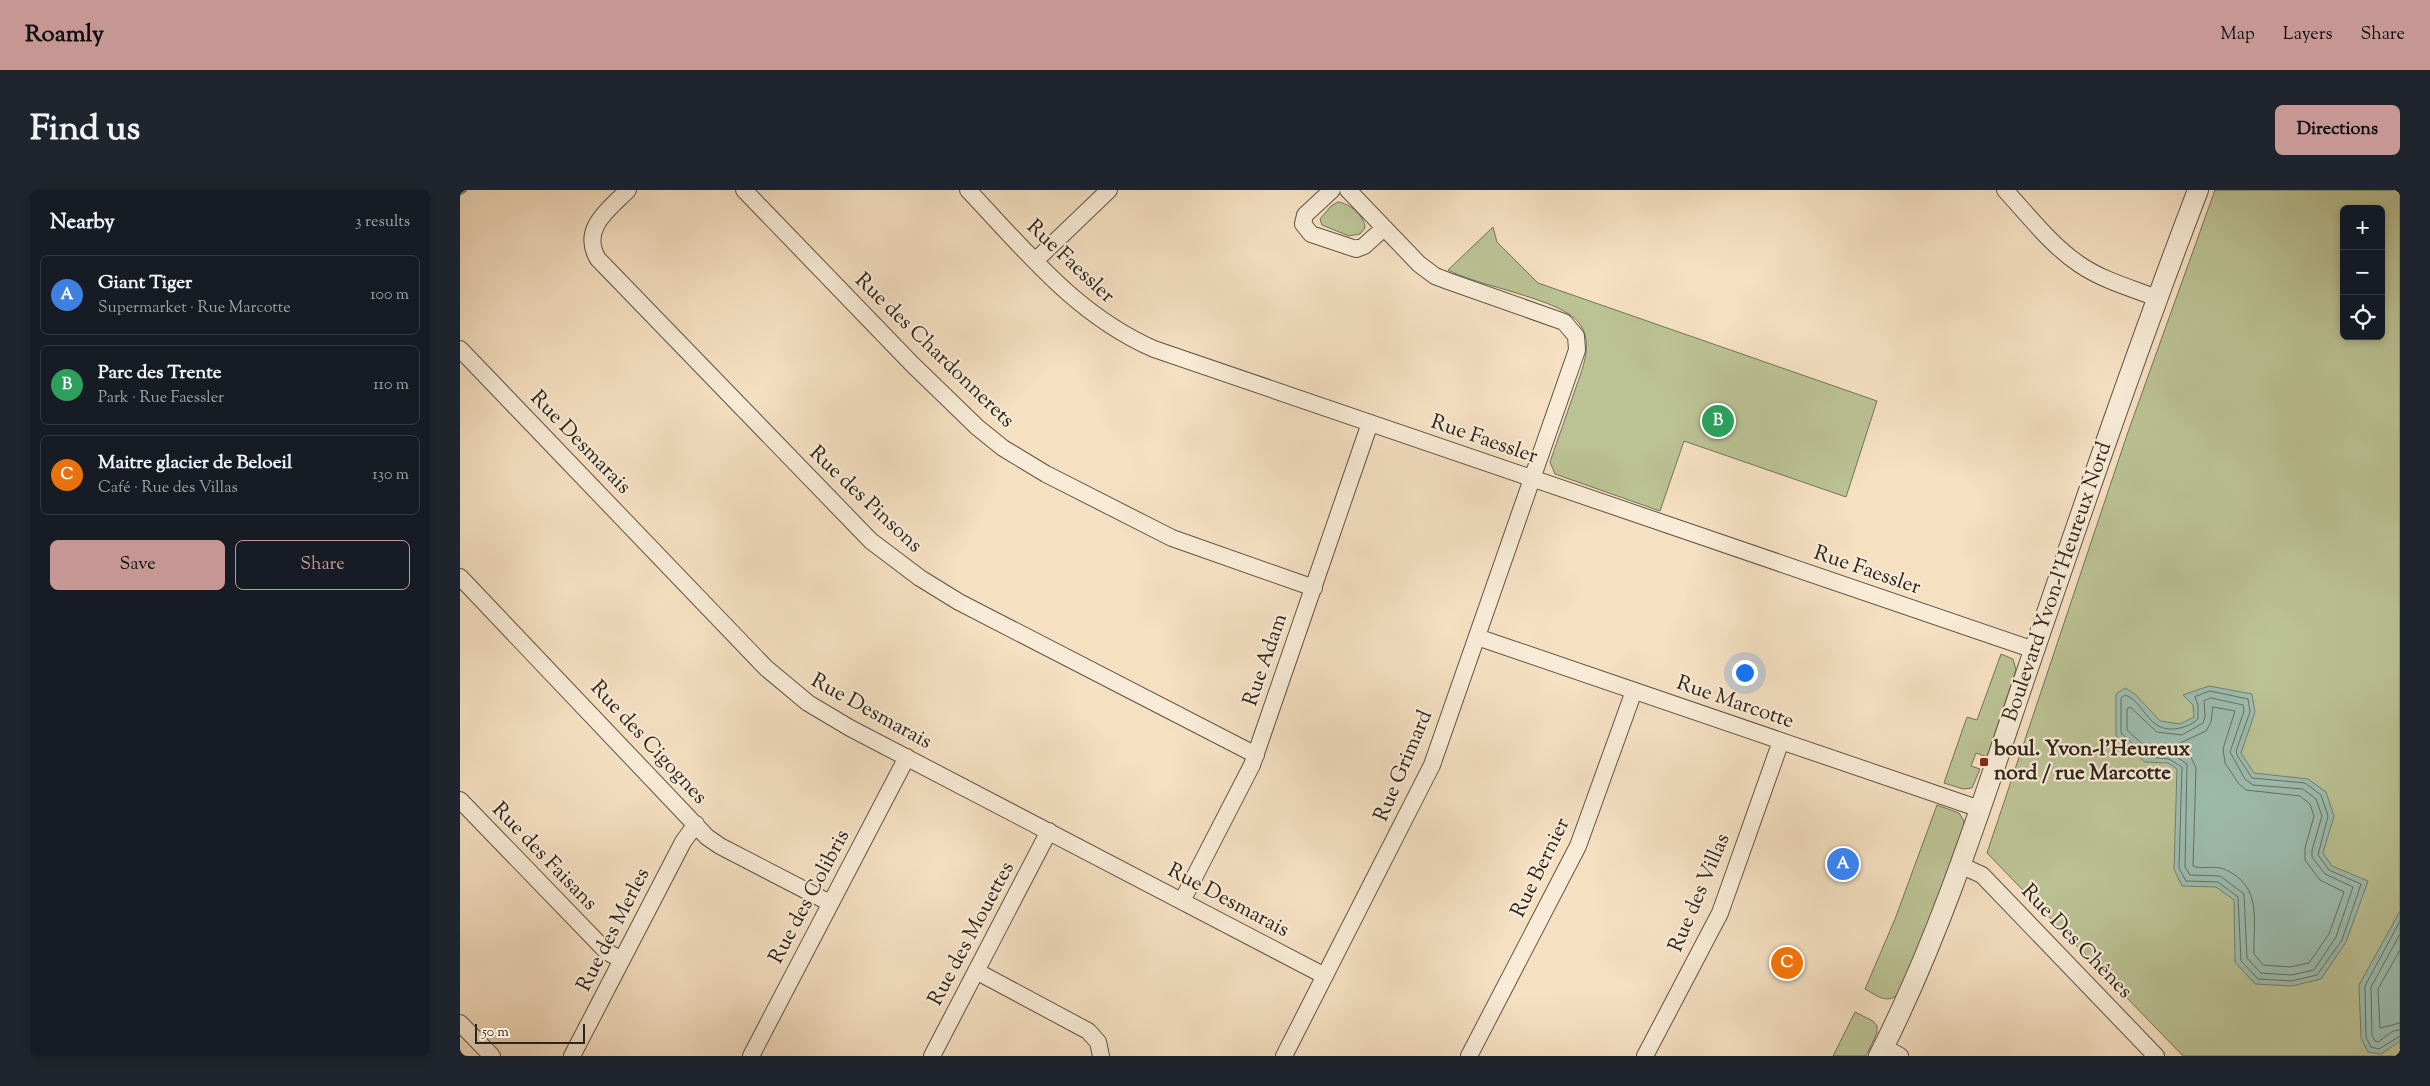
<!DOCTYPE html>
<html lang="en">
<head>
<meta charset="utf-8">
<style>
  body { margin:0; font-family:"Sorts Mill Goudy",serif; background:#20242c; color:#f1f3f6 }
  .controls { position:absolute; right:15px; top:15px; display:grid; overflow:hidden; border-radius:8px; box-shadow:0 2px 8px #0003 }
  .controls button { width:45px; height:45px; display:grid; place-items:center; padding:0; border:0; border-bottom:1px solid #363941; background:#171b24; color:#f1f3f6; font:25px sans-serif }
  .scale { position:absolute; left:15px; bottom:12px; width:110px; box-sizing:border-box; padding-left:5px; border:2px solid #2e241a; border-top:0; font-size:14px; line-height:18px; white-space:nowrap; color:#2e241a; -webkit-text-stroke:4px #f8ebd7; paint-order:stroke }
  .you { position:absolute; left:1284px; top:482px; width:18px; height:18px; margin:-12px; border:4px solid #fff; border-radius:50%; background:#1a73e8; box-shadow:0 0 0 8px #1a73e833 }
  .badge { display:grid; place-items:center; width:32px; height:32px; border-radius:50%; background:#c59692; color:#fff; font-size:16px; font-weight:700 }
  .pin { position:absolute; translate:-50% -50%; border:2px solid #fff; box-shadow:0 1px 5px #0006 }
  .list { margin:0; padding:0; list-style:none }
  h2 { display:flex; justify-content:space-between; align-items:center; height:65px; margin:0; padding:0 20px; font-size:21px }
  h2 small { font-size:16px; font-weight:400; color:#9ea1a6 }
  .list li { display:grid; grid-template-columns:32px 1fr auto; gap:15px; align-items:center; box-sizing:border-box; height:80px; margin:0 10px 10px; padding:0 10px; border:1px solid #363941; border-radius:8px }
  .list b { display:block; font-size:19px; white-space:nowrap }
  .list p { margin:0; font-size:16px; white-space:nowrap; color:#9ea1a6 }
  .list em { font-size:16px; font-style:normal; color:#9ea1a6 }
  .actions { display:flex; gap:10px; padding:15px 20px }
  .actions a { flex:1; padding:11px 0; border:1px solid #c59692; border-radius:8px; text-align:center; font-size:18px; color:#c59692 }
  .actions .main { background:#c59692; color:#111 }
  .icon { flex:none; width:28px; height:28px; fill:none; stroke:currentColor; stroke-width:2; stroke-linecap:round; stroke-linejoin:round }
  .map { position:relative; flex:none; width:1940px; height:866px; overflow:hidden; border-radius:8px }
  header { display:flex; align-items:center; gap:30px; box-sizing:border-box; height:70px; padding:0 25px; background:#c59692; color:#111 }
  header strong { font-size:24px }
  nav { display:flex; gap:28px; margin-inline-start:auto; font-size:18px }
  .intro { display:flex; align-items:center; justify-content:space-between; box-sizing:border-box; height:120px; padding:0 30px }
  h1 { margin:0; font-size:35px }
  .button { padding:12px 22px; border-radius:8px; background:#c59692; color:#111; font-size:18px; font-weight:700 }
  main { display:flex; gap:30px; padding:0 30px }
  aside { flex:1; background:#171b24; border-radius:8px; box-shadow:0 2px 8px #0003 }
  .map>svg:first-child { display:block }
  .green { fill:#bbc294; stroke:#747357; fill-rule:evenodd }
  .water { fill:#9dbdaf; stroke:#718073 }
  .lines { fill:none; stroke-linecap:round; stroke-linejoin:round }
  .shore { stroke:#667064; stroke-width:1 }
  .stream { stroke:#718073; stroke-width:4.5 }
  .minor-casing { stroke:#605344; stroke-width:18 }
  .tertiary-casing { stroke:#605344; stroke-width:22 }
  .minor { stroke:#f8ebd7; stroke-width:16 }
  .tertiary { stroke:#f8ebd7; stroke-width:20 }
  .poi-dot { fill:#8f2418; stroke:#f8ebd7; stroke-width:2 }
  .labels { text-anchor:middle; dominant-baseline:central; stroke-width:4.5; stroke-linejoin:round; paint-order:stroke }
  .street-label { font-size:21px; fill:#2e241a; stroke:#f8ebd7 }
  .poi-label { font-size:21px; font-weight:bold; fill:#2e241a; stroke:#f8ebd7; text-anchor:start }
</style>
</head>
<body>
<header>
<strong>Roamly</strong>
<nav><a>Map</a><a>Layers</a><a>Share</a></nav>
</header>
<div class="intro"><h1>Find us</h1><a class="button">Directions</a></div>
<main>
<aside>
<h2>Nearby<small>3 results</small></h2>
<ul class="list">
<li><span class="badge" style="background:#3f7fe0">A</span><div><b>Giant Tiger</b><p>Supermarket · Rue Marcotte</p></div><em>100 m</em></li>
<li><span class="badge" style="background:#2e9e5b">B</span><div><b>Parc des Trente</b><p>Park · Rue Faessler</p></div><em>110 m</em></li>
<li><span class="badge" style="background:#e8710a">C</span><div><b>Maitre glacier de Beloeil</b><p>Café · Rue des Villas</p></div><em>130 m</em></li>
</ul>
<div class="actions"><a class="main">Save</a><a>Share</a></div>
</aside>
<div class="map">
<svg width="1940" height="866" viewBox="0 0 1940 866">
  <rect width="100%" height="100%" fill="#f5e0c2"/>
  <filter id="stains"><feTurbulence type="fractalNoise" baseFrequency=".004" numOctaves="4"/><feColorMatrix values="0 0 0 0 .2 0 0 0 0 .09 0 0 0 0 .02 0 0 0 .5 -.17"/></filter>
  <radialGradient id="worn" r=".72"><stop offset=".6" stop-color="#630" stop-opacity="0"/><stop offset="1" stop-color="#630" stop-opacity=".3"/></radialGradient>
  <path class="green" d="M 1755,0 L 1940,0 L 1940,866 L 1723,866 L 1527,663 L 1668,242 ZM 1884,19 L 1921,19 L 1921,146 L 1884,146 Z
    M 878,12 C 889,13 905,26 905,38 L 900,44 L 889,46 L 862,35 L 860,29 L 871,16 Z
    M 1033,37 L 1037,52 L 1078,93 L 1417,211 L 1386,307 L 1224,251 L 1200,321 L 1095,284 L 1090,272 L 1122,180 C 1127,163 1130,148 1119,133 C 1102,109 1017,96 988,80 Z
    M 1541,464 L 1553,469 L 1556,480 L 1527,567 L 1516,563 L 1511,576 L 1520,579 L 1512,598 L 1503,599 L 1484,593 L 1507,527 L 1517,530 Z
    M 1477,615 L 1499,623 L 1504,631 L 1503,638 L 1475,716 L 1438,804 C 1427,815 1416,805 1405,799 L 1435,729 Z
    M 1395,822 L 1413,831 L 1417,836 L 1417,843 L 1406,866 L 1373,866 Z"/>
  <path class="water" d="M 1749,496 L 1792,504 L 1795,522 L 1781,563 L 1794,583 L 1848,589 L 1866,602 L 1874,626 L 1863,663 L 1872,676 L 1908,691 L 1886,752 L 1861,789 L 1832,796 L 1795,794 L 1775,772 L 1774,710 L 1756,697 L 1722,696 L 1714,679 L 1717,579 L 1708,573 L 1685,572 L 1656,546 L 1656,504 L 1665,498 L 1675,504 L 1700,531 L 1720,534 L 1734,527 L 1733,515 L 1723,505 Z
    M 1940,721 L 1940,851 L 1921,864 L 1908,862 L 1901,848 L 1899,795 Z"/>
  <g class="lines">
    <path class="shore" d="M 1750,501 L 1788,509 L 1790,522 L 1776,561 L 1777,565 L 1792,588 L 1845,593 L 1861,605 L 1868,626 L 1858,665 L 1869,680 L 1901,694 L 1882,750 L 1857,785 L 1831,791 L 1798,789 L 1781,771 L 1778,707 L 1758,692 L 1726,691 L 1719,678 L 1722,577 L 1709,569 L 1687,567 L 1661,543 L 1661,508 L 1665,505 C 1679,509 1684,527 1697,535 C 1708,543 1729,538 1738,529 L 1738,515 L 1735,507 Z
      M 1751,508 L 1783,515 L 1784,521 L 1770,562 L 1785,589 L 1793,595 L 1843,599 L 1856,609 L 1862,626 L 1852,660 L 1852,667 L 1865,684 L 1893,697 L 1876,747 L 1854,780 L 1831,785 L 1801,783 L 1787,768 L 1784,704 L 1760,686 L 1730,685 L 1725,677 L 1727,574 L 1711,563 L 1690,561 L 1667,540 L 1667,519 L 1670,517 L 1697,542 L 1722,545 L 1743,533 L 1745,527 L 1744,511 Z
      M 1753,517 L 1775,521 L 1763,559 L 1765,573 L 1779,594 L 1786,600 L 1840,606 L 1850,614 L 1854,626 L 1845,658 L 1845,670 L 1860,690 L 1884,702 L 1869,744 L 1849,773 L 1830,777 L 1803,775 L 1794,764 C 1793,729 1803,696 1764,679 C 1754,675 1742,680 1733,676 L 1736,578 L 1731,567 L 1716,555 L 1746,541 L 1751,532 Z
      M 1940,731 L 1905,796 L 1906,847 L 1911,857 L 1919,859 L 1940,846
      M 1940,744 L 1911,797 L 1912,845 L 1915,851 L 1918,852 L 1933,841 L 1940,840
      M 1940,760 L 1918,799 L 1920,838 L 1940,833"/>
    <path class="stream" d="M 0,3 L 5,0"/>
    <defs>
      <path id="minor" d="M 168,0 C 149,19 120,39 138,69 L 411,351 L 460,388 L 499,412 L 796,565
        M 284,0 L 452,174 L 517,237 L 543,258 L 586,284 L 712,348 L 854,398
        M 508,0 C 565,60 616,125 694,159 L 1574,460
        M 872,0 L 845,25 L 843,34 L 851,44 L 896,59 L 904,56 L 924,38
        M 1545,0 C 1568,25 1591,55 1619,74 C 1642,90 1671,98 1697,108
        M 575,71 L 649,0
        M 0,159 L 306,478 L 348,513 L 390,538 L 865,786
        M 0,387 L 247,647 L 260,656 L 370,713
        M 1017,447 L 1520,619
        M 0,610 L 147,762 L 162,770
        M 1500,675 L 1522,685 L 1696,866
        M 722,711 L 792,575 L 910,233
        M 516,781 L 628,841 L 638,852 L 641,866
        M 0,833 L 32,866
        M 1424,857 L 1440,866
        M 112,866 L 223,652 L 236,634
        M 291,866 L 447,567
        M 472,866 L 589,641
        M 824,866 L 972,575 L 1117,160 L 1116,146 L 1104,132 L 988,91 L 975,86 L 959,74 L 888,0
        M 1009,866 L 1118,656 L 1174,501
        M 1185,866 L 1260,723 L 1321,551"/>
      <path id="tertiary" d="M 1419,866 C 1480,746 1521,617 1564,490 C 1620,326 1676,162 1738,0"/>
    </defs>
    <use href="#minor" class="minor-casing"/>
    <use href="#tertiary" class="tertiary-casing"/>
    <use href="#minor" class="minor"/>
    <use href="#tertiary" class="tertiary"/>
  </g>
  <rect class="poi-dot" x="1519" y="567" width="10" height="10" rx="2.5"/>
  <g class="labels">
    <g class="street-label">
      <text transform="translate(610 72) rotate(43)">Rue Faessler</text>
      <text transform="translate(474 161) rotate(44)">Rue des Chardonnerets</text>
      <text transform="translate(1024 250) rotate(19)">Rue Faessler</text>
      <text transform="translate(120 253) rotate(46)">Rue Desmarais</text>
      <text transform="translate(405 310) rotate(43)">Rue des Pinsons</text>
      <text transform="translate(1407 381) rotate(19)">Rue Faessler</text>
      <text transform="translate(1598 392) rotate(-71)">Boulevard Yvon-l'Heureux Nord</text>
      <text transform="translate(806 470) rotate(-71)">Rue Adam</text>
      <text transform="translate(1275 513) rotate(19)">Rue Marcotte</text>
      <text transform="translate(411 522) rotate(29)">Rue Desmarais</text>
      <text transform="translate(188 553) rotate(47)">Rue des Cigognes</text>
      <text transform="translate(944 576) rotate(-67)">Rue Grimard</text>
      <text transform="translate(84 667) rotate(46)">Rue des Faisans</text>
      <text transform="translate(1081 678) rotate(-64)">Rue Bernier</text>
      <text transform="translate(1240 703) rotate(-67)">Rue des Villas</text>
      <text transform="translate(350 707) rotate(-62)">Rue des Colibris</text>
      <text transform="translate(768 711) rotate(28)">Rue Desmarais</text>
      <text transform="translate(154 740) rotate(-63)">Rue des Merles</text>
      <text transform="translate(512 744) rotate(-62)">Rue des Mouettes</text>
      <text transform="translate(1616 752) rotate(46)">Rue Des Chênes</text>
    </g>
    <g class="poi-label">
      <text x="1534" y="560">boul. Yvon-l'Heureux<tspan x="1534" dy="24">nord / rue Marcotte</tspan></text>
    </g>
  </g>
  <rect width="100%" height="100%" filter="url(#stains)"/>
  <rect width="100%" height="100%" fill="url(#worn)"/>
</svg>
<div class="controls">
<button>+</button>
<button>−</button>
<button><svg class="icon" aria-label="locate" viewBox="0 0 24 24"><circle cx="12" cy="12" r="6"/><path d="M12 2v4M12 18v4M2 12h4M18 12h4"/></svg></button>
</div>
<div class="scale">50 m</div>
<div class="you"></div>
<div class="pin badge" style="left:1383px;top:674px;background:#3f7fe0">A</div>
<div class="pin badge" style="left:1258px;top:231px;background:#2e9e5b">B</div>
<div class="pin badge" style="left:1327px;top:773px;background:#e8710a">C</div>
</div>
</main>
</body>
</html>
